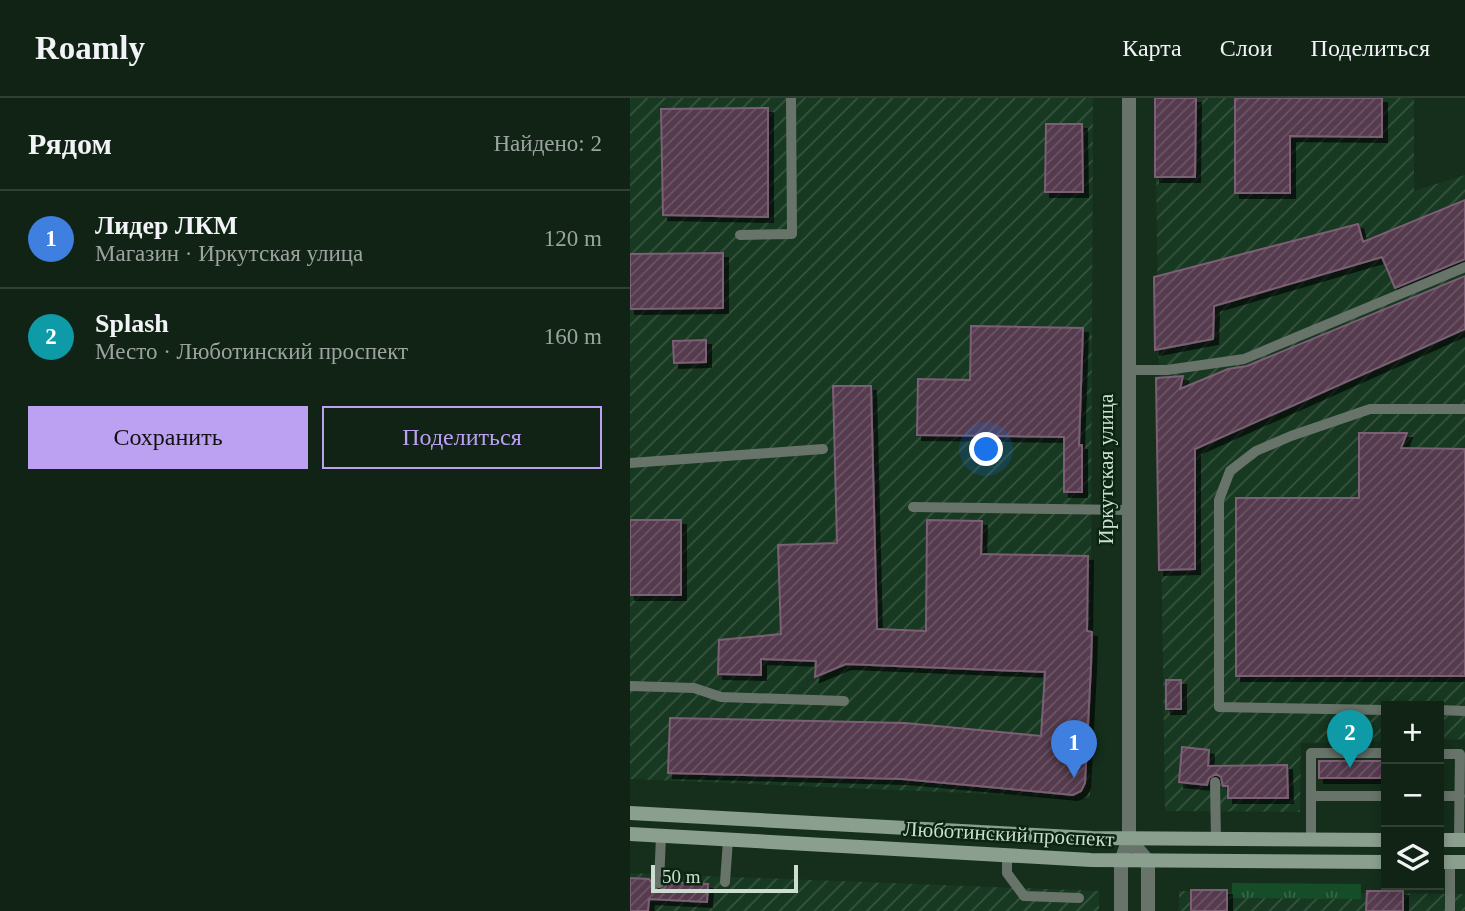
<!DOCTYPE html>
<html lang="ru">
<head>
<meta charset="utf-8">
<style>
  body { margin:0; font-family:"Times New Roman",serif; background:#192b1e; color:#f1f3f6 }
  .controls { position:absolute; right:21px; bottom:21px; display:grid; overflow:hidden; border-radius:0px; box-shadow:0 4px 10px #0003 }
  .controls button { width:63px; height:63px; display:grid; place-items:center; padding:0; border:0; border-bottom:2px solid #304034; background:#102315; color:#f1f3f6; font:35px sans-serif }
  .scale { position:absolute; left:21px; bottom:18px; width:147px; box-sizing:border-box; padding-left:7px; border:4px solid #cdddd0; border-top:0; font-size:19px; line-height:24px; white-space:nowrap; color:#cdddd0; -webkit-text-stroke:5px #0b2513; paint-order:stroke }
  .you { position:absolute; left:357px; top:352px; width:24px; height:24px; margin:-18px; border:5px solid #fff; border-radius:50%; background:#1a73e8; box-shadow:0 0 0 10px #1a73e833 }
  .badge { display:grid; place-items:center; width:46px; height:46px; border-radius:50%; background:#bca0f2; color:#fff; font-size:23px; font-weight:700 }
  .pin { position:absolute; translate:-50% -58px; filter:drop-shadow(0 2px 4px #0008) }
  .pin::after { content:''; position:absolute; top:37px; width:24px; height:21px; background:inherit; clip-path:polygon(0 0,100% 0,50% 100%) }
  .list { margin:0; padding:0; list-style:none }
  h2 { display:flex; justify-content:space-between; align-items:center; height:91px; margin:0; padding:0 28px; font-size:30px }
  h2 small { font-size:23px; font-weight:400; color:#9ca4a0 }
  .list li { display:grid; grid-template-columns:46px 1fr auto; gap:21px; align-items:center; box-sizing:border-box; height:98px; padding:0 28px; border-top:2px solid #304034 }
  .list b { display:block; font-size:26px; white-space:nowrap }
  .list p { margin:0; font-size:23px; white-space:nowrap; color:#9ca4a0 }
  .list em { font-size:23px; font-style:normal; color:#9ca4a0 }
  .actions { display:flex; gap:14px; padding:21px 28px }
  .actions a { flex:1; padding:16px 0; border:2px solid #bca0f2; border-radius:0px; text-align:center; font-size:24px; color:#bca0f2 }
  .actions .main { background:#bca0f2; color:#111 }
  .icon { flex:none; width:38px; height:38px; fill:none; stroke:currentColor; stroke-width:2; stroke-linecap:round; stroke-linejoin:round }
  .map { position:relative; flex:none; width:835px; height:813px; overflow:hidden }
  header { display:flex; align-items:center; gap:42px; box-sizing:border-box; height:98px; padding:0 35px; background:#102315; border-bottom:2px solid #304034 }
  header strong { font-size:33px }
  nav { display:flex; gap:38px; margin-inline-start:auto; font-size:24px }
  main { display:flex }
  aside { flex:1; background:#102315 }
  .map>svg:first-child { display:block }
  .industrial { fill:url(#industrial-furrows) }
  .grass { fill:url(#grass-tufts) }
  .building { fill:url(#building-hatch); stroke:#7b5f74; stroke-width:2; filter:url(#shadow) }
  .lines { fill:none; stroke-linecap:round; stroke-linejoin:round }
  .lane { stroke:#68746a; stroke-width:10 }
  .street { stroke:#68746a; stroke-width:14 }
  .secondary { stroke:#8b9f8f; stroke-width:14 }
  .labels { text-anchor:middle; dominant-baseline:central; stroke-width:5; stroke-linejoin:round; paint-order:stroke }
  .street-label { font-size:21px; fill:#cdddd0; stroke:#0b2513 }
</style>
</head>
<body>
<header>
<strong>Roamly</strong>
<nav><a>Карта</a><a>Слои</a><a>Поделиться</a></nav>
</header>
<main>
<aside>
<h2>Рядом<small>Найдено: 2</small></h2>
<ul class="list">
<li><span class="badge" style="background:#3f7fe0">1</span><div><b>Лидер ЛКМ</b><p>Магазин · Иркутская улица</p></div><em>120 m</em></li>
<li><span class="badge" style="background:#0f9aa8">2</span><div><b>Splash</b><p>Место · Люботинский проспект</p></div><em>160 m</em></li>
</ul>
<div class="actions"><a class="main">Сохранить</a><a>Поделиться</a></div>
</aside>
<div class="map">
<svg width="835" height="813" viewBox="0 0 835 813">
  <defs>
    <pattern id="industrial-furrows" width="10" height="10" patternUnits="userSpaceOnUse" patternTransform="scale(1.75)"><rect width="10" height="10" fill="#173821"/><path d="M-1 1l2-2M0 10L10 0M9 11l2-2" fill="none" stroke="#385440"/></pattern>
    <pattern id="grass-tufts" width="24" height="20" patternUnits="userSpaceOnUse" patternTransform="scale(1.75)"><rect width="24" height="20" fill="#164d29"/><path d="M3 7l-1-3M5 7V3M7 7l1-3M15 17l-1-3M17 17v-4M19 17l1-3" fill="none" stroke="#376647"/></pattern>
    <pattern id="building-hatch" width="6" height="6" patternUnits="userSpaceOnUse" patternTransform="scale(1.75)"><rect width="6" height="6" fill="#543a4d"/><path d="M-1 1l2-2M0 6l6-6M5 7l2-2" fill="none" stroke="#6b5666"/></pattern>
    <filter id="shadow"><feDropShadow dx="5" dy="5" stdDeviation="0" flood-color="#0009"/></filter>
  </defs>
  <rect width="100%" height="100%" fill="#152f1c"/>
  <path class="industrial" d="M 0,0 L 463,0 L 460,700 L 0,681 Z
    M 525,0 L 784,0 L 784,93 L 835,77 L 835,641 L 809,642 L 809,608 L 756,608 L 756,643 L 671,645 L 670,714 L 535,713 Z
    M 0,775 L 469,793 L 469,813 L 0,813 Z
    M 549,793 L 835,796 L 835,813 L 549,813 Z"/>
  <path class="grass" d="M 602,785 L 731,786 L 731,801 L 602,800 Z"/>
  <path class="building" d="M 525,0 L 566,0 L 565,79 L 525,79 Z
    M 605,0 L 752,0 L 752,39 L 660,38 L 660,95 L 605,95 Z
    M 138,10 L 138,119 L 33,117 L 31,11 Z
    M 416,26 L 452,26 L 453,94 L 415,94 Z
    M 835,102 L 835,161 L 765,190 L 752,159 L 584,208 L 583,241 L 525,252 L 524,179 L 728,126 L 733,144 Z
    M 93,155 L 93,210 L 0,211 L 0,156 Z
    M 835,178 L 835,231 L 565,351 L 565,471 L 529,472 L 526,280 L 553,278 L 550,291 L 598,271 L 617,268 Z
    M 341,228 L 453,230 L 449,347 L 452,347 L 452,394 L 434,394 L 434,339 L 287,337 L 288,281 L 340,282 Z
    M 76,242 L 76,264 L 44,265 L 43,243 Z
    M 203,288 L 241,288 L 247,531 L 296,533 L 297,422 L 352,423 L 351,456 L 458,458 L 457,533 L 462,534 L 461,568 L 455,685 L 451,693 L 443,697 L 272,681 L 38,675 L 40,620 L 275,625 L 411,638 L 415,574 L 216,566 L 185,579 L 186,563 L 131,561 L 131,577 L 88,576 L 89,542 L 151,536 L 148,447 L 207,445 Z
    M 729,335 L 777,335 L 771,350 L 835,351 L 835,578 L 606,578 L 606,400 L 729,400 Z
    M 0,422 L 51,422 L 51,497 L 0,497 Z
    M 536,582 L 551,582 L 551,611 L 536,611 Z
    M 552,649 L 579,652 L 578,668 L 657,667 L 658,700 L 598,700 L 598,688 L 593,688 L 591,679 L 586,676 L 579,680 L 577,687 L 549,684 Z
    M 689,663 L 756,663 L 756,680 L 689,680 Z
    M 0,780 L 19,781 L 28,793 L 35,790 L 37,784 L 78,786 L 77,804 L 19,801 L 18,813 L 0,813 Z
    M 561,792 L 597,792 L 597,813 L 561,813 Z
    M 737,793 L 773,793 L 773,813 L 736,813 Z"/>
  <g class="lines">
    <path class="lane" d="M 110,137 L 162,136 L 161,0
      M 498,272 L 537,272 L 614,261 L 835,169
      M 0,365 L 193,351
      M 283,409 L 497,412
      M 0,588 L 64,590 L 91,599 L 214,603
      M 756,612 L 589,609 L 589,402 L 600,373 L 626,353 L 661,338 L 740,311 L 835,311
      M 809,612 L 835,613
      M 809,656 L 830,656 L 829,742
      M 585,684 L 586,742
      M 681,698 L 756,698
      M 809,698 L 830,698
      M 681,742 L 681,655 L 756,655
      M 377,757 L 377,775 L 394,798 L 449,800
      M 95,784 L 98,742
      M 29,785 L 31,738
      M 820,813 L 820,764"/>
    <path class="street" d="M 499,741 L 499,0
      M 491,813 L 491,763 L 499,741 L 518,763 L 518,813"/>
    <path class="secondary" d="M 0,715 L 462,740 L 756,742
      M 0,736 L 461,762 L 756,764
      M 809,742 L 835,742
      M 809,764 L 835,764"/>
  </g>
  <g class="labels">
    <g class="street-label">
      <text transform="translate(476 371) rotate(-90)">Иркутская улица</text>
      <text transform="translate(379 736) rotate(3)">Люботинский проспект</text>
    </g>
  </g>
</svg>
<div class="controls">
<button>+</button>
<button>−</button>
<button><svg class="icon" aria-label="layers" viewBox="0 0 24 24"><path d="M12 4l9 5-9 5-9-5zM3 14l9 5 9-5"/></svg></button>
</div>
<div class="scale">50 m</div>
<div class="you"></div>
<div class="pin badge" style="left:444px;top:680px;background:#3f7fe0">1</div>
<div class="pin badge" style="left:720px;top:670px;background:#0f9aa8">2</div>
</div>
</main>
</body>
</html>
